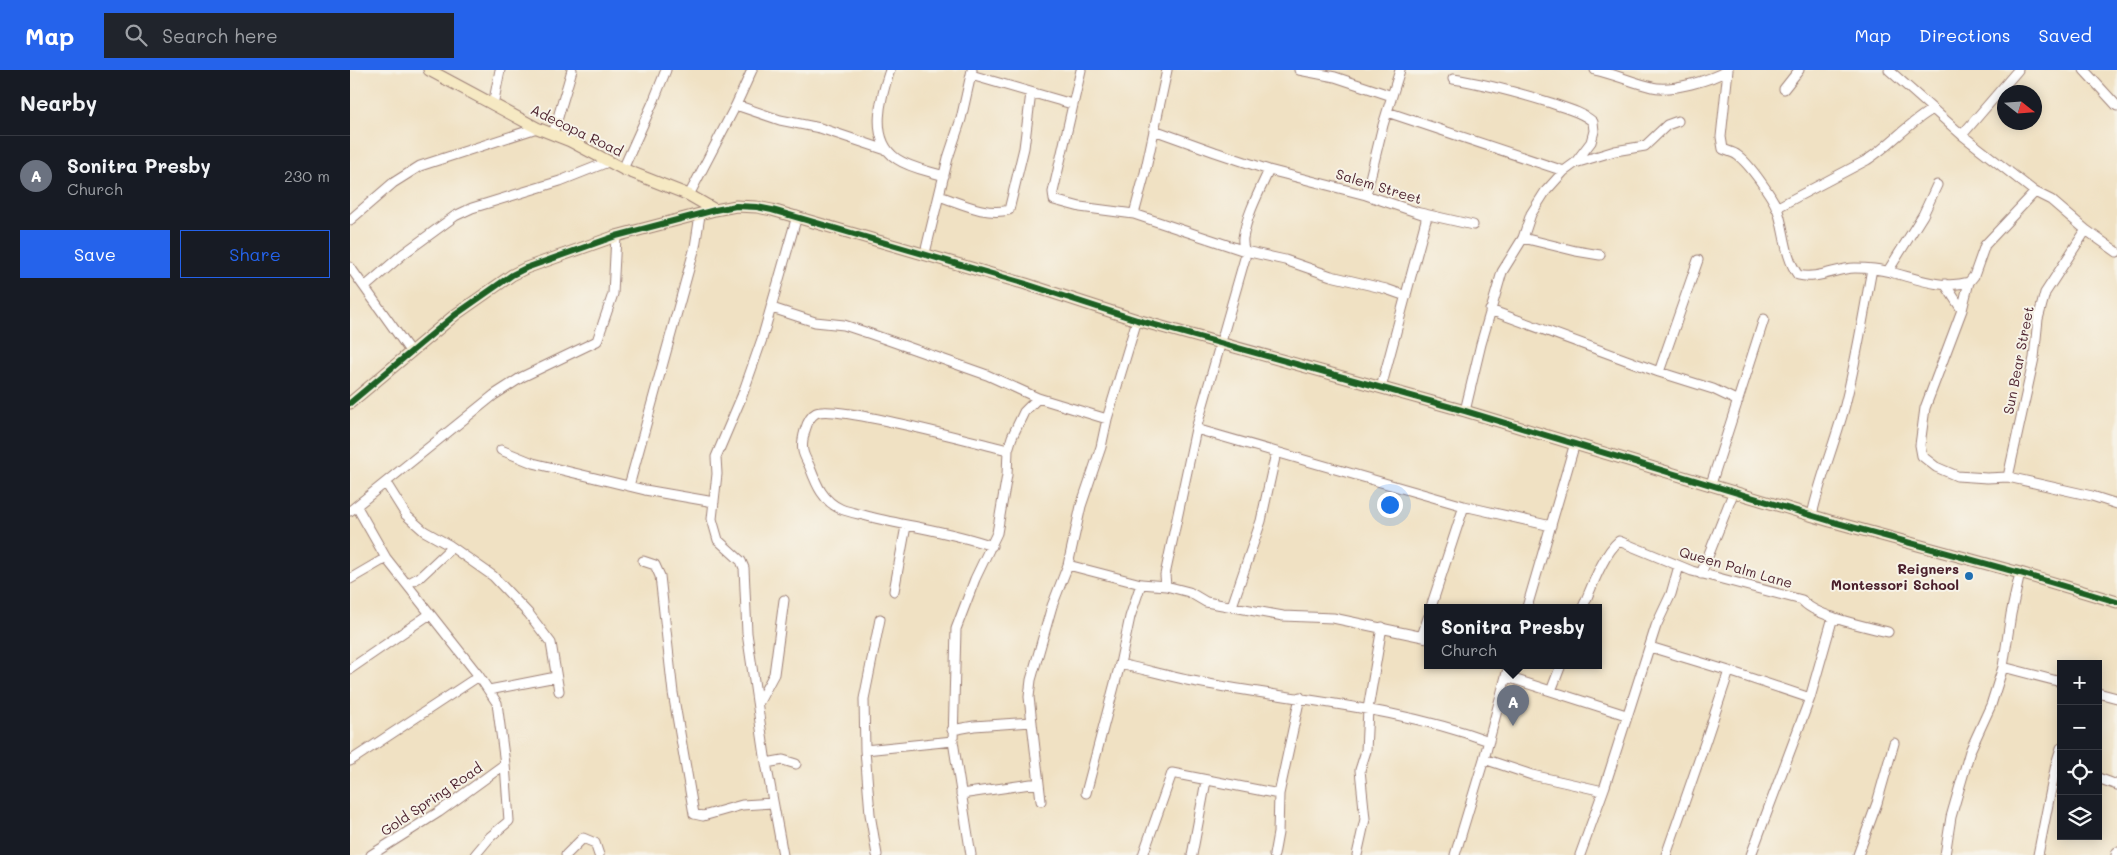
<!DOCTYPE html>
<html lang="en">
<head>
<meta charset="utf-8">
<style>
  body { margin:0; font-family:Mali,sans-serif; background:#20242c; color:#f1f3f6 }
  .controls { position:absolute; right:15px; bottom:15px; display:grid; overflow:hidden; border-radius:0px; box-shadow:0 2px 12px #0003 }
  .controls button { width:45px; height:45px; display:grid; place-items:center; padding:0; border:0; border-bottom:1px solid #363941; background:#171b24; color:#f1f3f6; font:25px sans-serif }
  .compass { position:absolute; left:1647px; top:15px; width:45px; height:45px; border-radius:50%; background:#171b24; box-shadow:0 2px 12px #0003; rotate:107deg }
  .you { position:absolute; left:1039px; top:434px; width:18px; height:18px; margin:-12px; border:4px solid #fff; border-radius:50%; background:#1a73e8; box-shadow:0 0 0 8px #1a73e833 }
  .badge { display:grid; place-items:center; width:32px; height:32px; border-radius:50%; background:#2563eb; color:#fff; font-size:16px; font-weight:700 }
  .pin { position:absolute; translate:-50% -41px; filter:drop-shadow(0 1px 2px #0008) }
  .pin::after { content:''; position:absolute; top:26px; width:18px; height:15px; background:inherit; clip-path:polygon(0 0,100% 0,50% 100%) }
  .popup { position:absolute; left:1074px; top:534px; width:178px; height:65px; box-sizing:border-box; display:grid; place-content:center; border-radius:0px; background:#171b24; filter:drop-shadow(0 1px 4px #0005); font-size:16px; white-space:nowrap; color:#9ea1a6 }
  .popup b { font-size:19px; color:#f1f3f6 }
  .popup::after { content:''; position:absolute; left:50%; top:100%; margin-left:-10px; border:10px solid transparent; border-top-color:#171b24 }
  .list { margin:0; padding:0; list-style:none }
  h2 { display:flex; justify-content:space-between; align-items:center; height:65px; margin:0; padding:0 20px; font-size:21px }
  h2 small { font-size:16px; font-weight:400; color:#9ea1a6 }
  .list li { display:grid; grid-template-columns:32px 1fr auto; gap:15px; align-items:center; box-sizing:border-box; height:80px; padding:0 20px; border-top:1px solid #363941 }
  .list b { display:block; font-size:19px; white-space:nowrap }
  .list p { margin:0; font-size:16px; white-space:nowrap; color:#9ea1a6 }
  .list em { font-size:16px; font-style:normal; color:#9ea1a6 }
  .actions { display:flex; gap:10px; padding:15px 20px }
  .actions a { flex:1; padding:11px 0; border:1px solid #2563eb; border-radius:0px; text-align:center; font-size:18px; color:#2563eb }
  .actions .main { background:#2563eb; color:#fff }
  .icon { flex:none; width:28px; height:28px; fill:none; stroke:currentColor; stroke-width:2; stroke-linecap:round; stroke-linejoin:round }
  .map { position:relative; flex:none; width:1767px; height:785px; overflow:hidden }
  header { display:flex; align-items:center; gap:30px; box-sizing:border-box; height:70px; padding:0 25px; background:#2563eb; color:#fff }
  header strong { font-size:24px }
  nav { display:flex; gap:28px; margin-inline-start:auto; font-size:18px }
  .search { width:350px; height:45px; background:#20242c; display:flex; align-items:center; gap:12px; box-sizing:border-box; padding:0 18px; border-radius:0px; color:#9ea1a6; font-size:19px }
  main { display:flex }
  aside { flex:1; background:#171b24 }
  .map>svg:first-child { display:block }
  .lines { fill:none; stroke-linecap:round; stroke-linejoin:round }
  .street-casing { stroke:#9d8077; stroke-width:11 }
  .secondary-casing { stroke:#9d8077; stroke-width:13 }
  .street { stroke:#fff; stroke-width:9 }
  .secondary { stroke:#f6e9c3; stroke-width:11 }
  .cycleway-casing { stroke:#f7f3e8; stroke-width:9 }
  .cycleway { stroke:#1b5e20; stroke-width:6 }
  .poi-dot { fill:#1f6fb2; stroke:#f7f3e8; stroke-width:2 }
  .labels { text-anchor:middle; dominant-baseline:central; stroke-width:4; stroke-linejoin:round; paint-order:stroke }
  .street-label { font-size:14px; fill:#4a1f2b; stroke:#f7f3e8 }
  .poi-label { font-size:14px; font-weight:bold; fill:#4a1f2b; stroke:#f7f3e8; text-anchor:end }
</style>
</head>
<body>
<header>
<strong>Map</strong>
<div class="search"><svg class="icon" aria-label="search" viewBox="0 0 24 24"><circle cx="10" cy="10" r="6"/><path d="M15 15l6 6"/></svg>Search here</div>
<nav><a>Map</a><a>Directions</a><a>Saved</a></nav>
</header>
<main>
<aside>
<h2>Nearby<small></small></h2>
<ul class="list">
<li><span class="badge" style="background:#6b7280">A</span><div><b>Sonitra Presby</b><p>Church</p></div><em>230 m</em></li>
</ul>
<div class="actions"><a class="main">Save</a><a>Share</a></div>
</aside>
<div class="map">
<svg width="1767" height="785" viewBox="0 0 1767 785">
  <rect width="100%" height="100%" fill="#f7f3e8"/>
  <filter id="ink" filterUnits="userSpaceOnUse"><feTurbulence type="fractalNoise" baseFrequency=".02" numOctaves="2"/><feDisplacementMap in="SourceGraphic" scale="10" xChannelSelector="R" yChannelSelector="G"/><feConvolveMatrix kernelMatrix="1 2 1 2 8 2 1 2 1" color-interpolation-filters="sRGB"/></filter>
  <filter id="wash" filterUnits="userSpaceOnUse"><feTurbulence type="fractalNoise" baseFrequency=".0096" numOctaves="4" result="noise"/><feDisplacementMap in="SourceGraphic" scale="20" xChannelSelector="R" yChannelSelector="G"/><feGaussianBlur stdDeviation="1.12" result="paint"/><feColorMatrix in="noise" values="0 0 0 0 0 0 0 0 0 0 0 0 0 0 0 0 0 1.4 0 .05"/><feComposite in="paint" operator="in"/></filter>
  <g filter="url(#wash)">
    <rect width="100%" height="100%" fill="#f0e1c3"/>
  </g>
  <g filter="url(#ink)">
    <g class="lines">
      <defs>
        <path id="street" d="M 540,0 C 531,26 518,70 547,89 C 560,98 579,101 594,106
          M 731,0 L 703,122 L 704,130 L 730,137 L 784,144 L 895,181 L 935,190 L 981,206 L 1036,219 L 1056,226
          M 949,0 L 985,7 L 1042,26
          M 1245,0 C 1265,4 1283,13 1302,17 C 1321,22 1361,10 1378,0
          M 1378,0 L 1371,67 L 1373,79 C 1377,81 1383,82 1387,85 C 1399,93 1421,125 1427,138 C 1435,159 1434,186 1448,205 C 1468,210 1486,198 1505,198 C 1516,198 1529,199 1540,202 C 1565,208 1593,220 1619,212
          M 1539,0 L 1612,65 L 1685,122 L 1701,130 L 1736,160 L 1767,182
          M 1734,0 L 1767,36
          M 621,5 L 722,34
          M 1103,9 C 1137,14 1169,23 1201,33 C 1215,38 1232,42 1243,52 L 1244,61 L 1241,72 L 1225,93 L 1214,101 L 1195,122 L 1181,144 L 1173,168 L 1152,202 L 1131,274 L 1115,341
          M 1434,19 L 1449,0
          M 143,35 L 150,0
          M 386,35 L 430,50 L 470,58 L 536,80
          M 1037,42 L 1214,101
          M 804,60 L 865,82 L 919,100 L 1016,125 L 1075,145 L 1076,150 L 1031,318
          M 203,64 L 222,0
          M 1612,65 L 1668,0
          M 1225,93 L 1265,81 L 1295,76 L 1317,55 L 1328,51
          M 273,99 L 304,30 L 316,0
          M 1685,122 L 1635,175 L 1624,206 L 1619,212 L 1612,240 L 1575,338 L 1570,375 L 1572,386 L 1586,397 L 1607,406 L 1637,408 L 1658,407 L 1742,426 L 1767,434
          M 339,125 L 386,35 L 402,0
          M 1016,125 L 1033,55 L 1050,0
          M 589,126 C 611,133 635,146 659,140 L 674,78 L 681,23
          M 1426,138 L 1517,90 C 1541,75 1558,53 1583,39
          M 1070,143 L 1123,155
          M 784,144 L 795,103 L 817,0
          M 0,150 L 43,113 L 70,96 L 187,58
          M 1173,168 L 1226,181 L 1250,185
          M 575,183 L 598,88 L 611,49 L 622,0
          M 0,197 L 60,281
          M 1538,201 L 1573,145 L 1587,115
          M 1595,214 L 1612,240
          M 15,217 L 53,184 L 105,146 L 122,138 L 210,111 L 258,92
          M 422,238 L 465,252 L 494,255 L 521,264 L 637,305 L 688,328 L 757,349
          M 1140,240 L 1309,302 L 1363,319 L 1388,331
          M 1309,302 L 1348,190
          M 846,359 L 1114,436 L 1201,456
          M 151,380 L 183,393 L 295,420 L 364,432
          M 1658,407 L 1684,288 L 1688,249 L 1695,223 L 1736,160
          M 36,413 L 56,445 L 74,461 L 99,475 L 143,506 L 179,544 L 201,573 L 209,621
          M 1361,414 L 1414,249
          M 279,416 L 345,177 L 350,145
          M 7,437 L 36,488 L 129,606 L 147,633 L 155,694 L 159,751 L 140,767 L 125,785
          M 0,441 L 144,325 L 172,307 L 247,271 L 263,224 L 266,166
          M 1462,445 C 1470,409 1484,375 1494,339 C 1506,293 1513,246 1522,199
          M 642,476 C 603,462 561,457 521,447 C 511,444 501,443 491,439 C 472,431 466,413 459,395 C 457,391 454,386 453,381 C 451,372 456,348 466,343 C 486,334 628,373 658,380
          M 293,491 L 305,495 L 310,506 L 323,623 L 344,744 L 353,746 L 392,735 L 423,733
          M 718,495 L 791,514 L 816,516 L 839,522 L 856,532 L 933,546 L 983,548 L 1078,568
          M 1351,504 L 1384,421
          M 0,509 L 36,488
          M 57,514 L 70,507 L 102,477
          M 816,516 L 815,505 L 846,359 L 895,188 C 895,182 892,174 893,168 C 897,144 909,122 919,100
          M 544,521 L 556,456
          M 882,536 L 911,451 L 926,383
          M 1081,537 L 1114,436
          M 1177,537 L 1225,373
          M 1233,537 C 1241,519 1253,484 1269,471 L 1342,501 L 1452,530 C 1463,546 1518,557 1538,562
          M 1072,566 L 1078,548
          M 1300,577 L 1379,601 L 1460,628
          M 770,594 C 792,599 815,605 837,610 C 938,630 1042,635 1139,671
          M 1653,597 L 1711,612
          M 0,599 L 80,544
          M 1157,607 L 1276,645
          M 139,620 L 206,607
          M 1201,621 L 1211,595
          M 1748,623 L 1767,628
          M 409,632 L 424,604 L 434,530
          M 602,660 L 624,656 L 682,652
          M 515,680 L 603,671
          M 1134,689 L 1182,705 L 1253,721
          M 0,691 L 129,606
          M 416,693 L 433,690 L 446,694
          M 1748,708 L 1767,715
          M 736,723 L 770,594 L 780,547 L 791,514
          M 611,724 L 688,713
          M 691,731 L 679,627 L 681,610 L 702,536 L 718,495 L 731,436 L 751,377 L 757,349 L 787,250
          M 21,785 L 89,742 L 155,694
          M 216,785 L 233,768 L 245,773 L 249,785
          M 433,785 L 416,693 L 397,563 L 394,498 L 391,491 L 368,470 L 362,449 L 367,404 L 366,387 L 392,326 L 412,269 L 447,146
          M 527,785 L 520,744 L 515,680 L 514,629 L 530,549
          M 621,785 L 603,671 L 606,559 L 625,509 L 647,463 L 657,405 L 658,380 L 662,367 L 674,342 L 688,328
          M 793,785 L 822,703 L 929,724
          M 842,785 L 856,711
          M 924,785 L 928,763 L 929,724 L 950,627
          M 1007,785 L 1015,749 L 1010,700 L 1016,681 L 1018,639 L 1032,557
          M 1105,785 L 1134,689 L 1159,595
          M 1230,785 L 1255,716 L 1306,556 L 1321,524 L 1329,496
          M 1316,785 L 1356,670 L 1379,601
          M 1401,785 L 1460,628 L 1483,547
          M 1508,785 L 1527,733 L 1544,673
          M 1595,785 L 1601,747 L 1620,681 L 1641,635 L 1653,597 L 1661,544 L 1670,503
          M 1688,785 L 1706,694 L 1711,678
          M 1766,785 L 1767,782"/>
        <path id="secondary" d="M 79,0 L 187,58 L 220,71 L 273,99 L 339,125 L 365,140
          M 0,333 L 105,245 L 162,205 L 176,198 L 266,166 L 365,140 L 386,136 L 407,137 L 422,140 L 676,214 L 787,250 L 1115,341 L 1480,451 L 1670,503 L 1767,532"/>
      </defs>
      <use href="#street" class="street-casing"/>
      <use href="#secondary" class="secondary-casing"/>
      <use href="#street" class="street"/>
      <use href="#secondary" class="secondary"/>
      <defs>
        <path id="cycleway" d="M 0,333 L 105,245 L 162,205 L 176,198 L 266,166 L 365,140 L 386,136 L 407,137 L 422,140 L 676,214 L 787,250 L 1115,341 L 1480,451 L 1670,503 L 1767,532"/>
      </defs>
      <use href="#cycleway" class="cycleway-casing"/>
      <use href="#cycleway" class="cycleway"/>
    </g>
  </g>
  <circle class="poi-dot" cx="1619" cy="506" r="5"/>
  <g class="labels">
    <g class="street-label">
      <text transform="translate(227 60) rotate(26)">Adecopa Road</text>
      <text transform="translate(1029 116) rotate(17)">Salem Street</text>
      <text transform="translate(1668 290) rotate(-79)">Sun Bear Street</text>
      <text transform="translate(1386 497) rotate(16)">Queen Palm Lane</text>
      <text transform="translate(81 729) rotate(-34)">Gold Spring Road</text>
    </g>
    <g class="poi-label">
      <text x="1609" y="498">Reigners<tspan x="1609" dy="16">Montessori School</tspan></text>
    </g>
  </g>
</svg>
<div class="controls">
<button>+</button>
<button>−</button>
<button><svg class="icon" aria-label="locate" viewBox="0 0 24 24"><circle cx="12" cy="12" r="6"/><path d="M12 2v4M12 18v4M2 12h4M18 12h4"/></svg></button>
<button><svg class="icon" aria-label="layers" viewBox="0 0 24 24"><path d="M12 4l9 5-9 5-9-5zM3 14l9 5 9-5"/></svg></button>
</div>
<svg class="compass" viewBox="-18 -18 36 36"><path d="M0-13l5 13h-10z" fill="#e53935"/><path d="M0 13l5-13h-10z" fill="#9ea1a6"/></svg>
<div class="you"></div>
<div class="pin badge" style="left:1163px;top:656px;background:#6b7280">A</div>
<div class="popup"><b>Sonitra Presby</b>Church</div>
</div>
</main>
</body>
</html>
